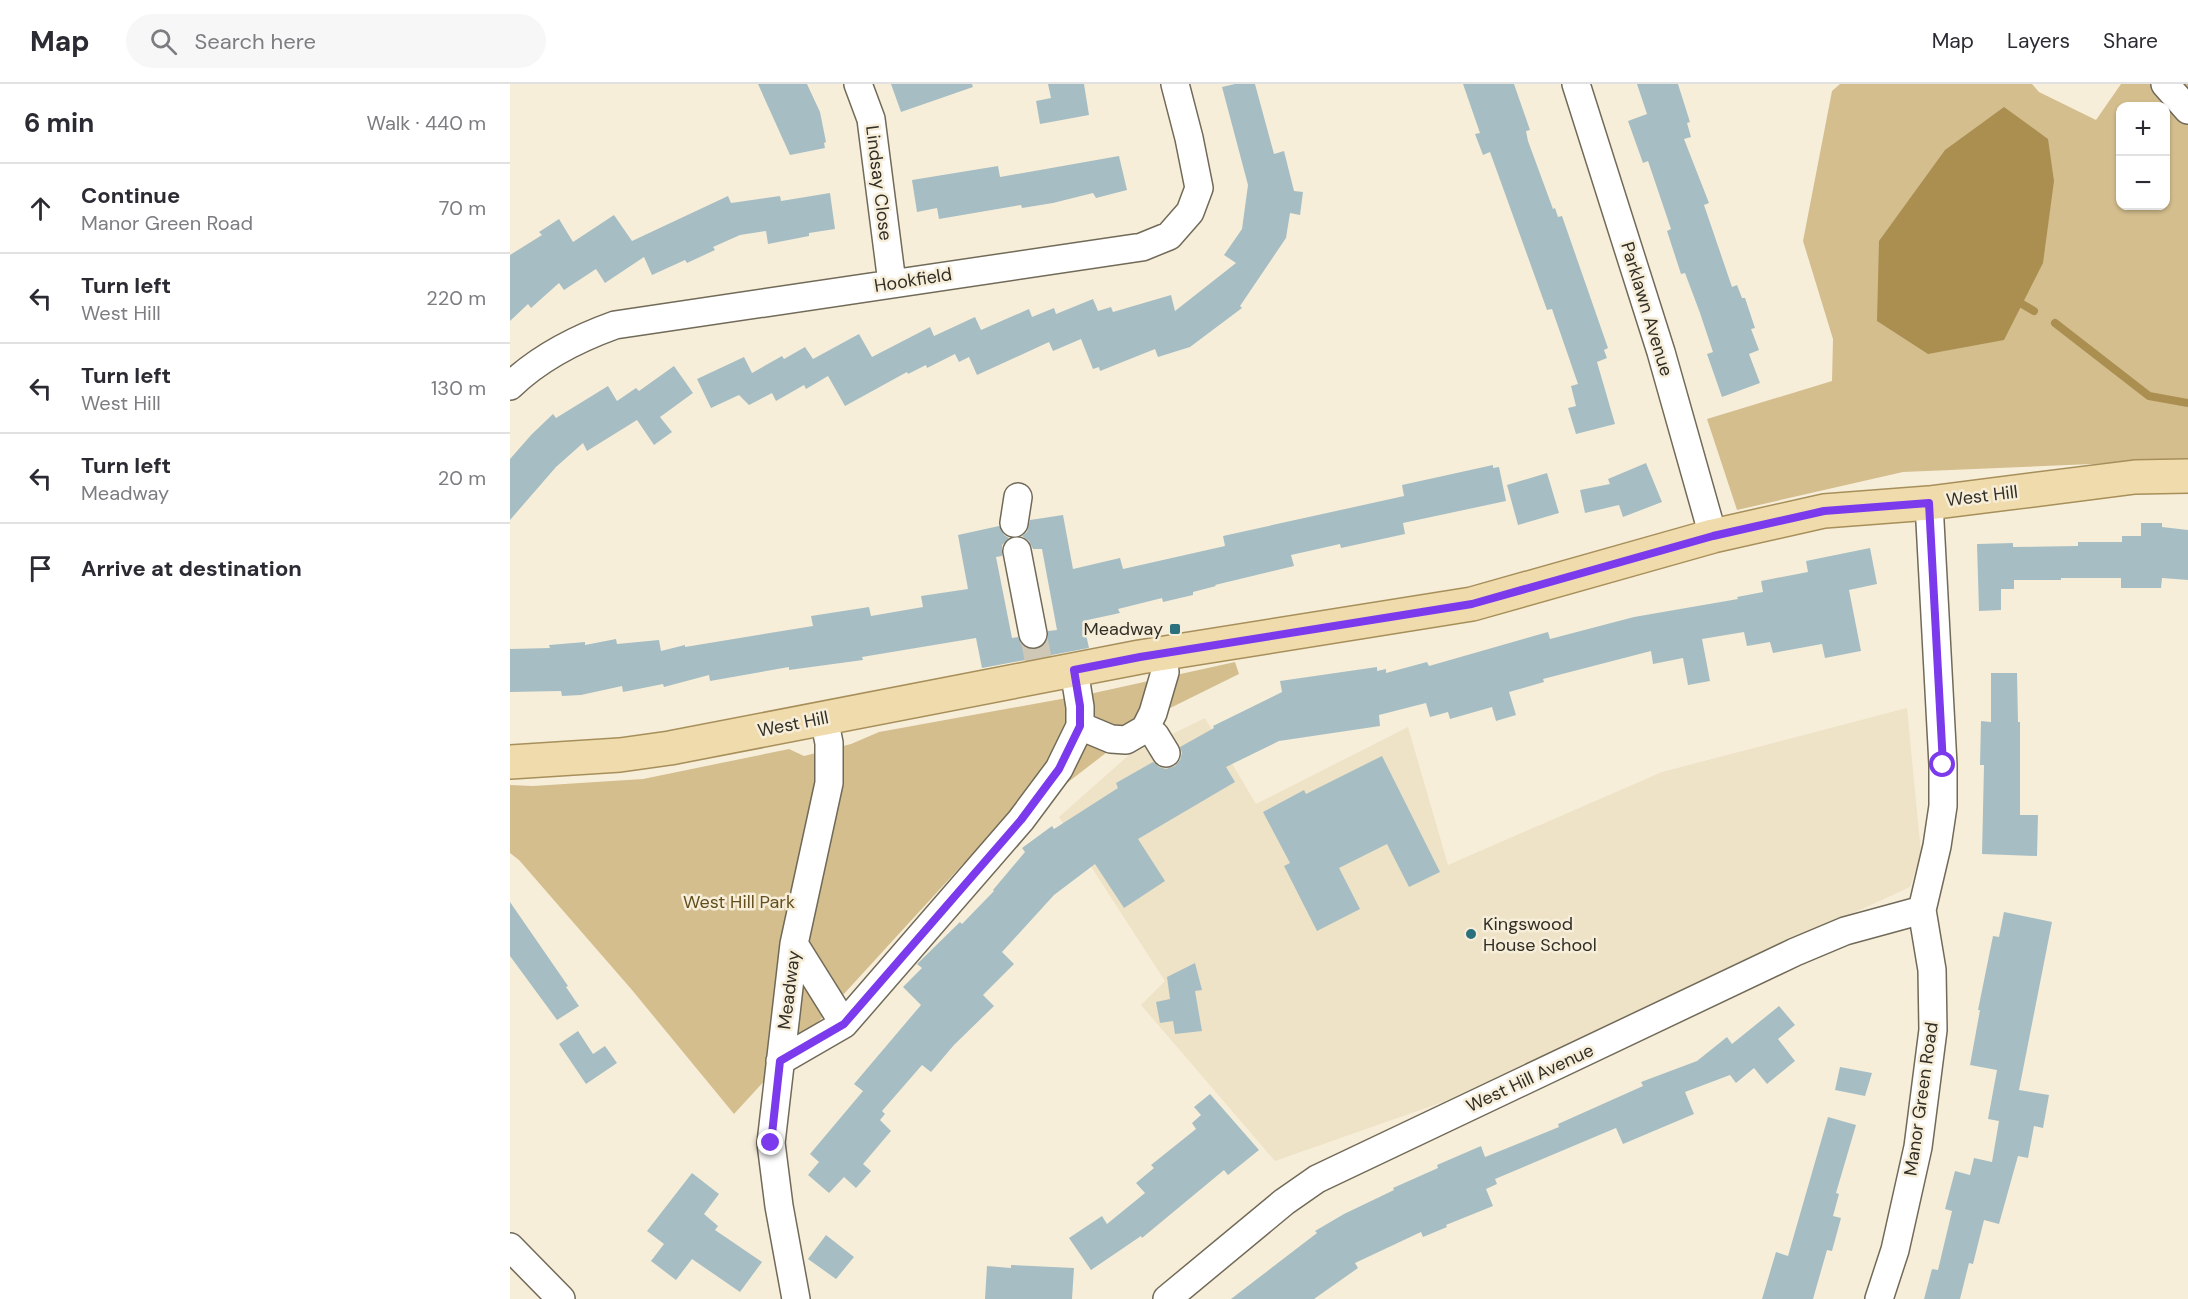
<!DOCTYPE html>
<html lang="en">
<head>
<meta charset="utf-8">
<style>
  body { margin:0; font-family:"DM Sans",sans-serif; background:#f7f7f7; color:#2b2b33 }
  .controls { position:absolute; right:18px; top:18px; display:grid; overflow:hidden; border-radius:12px; box-shadow:0 2px 4px #0004 }
  .controls button { width:54px; height:54px; display:grid; place-items:center; padding:0; border:0; border-bottom:2px solid #e1e1e2; background:#fff; color:#2b2b33; font:30px sans-serif }
  .stop { position:absolute; width:18px; height:18px; margin:-14px; border:4px solid #7c3aed; border-radius:50%; background:#fff }
  .stop.end { background:#7c3aed; border-color:#fff; box-shadow:0 2px 6px #0008 }
  .list { margin:0; padding:0; list-style:none }
  h2 { display:flex; justify-content:space-between; align-items:center; height:78px; margin:0; padding:0 24px; font-size:26px }
  h2 small { font-size:20px; font-weight:400; color:#7c7c81 }
  .list li { display:grid; grid-template-columns:39px 1fr auto; gap:18px; align-items:center; box-sizing:border-box; height:90px; padding:0 24px; border-top:2px solid #e1e1e2 }
  .list b { display:block; font-size:22px; white-space:nowrap }
  .list p { margin:0; font-size:20px; white-space:nowrap; color:#7c7c81 }
  .list em { font-size:20px; font-style:normal; color:#7c7c81 }
  .icon { flex:none; width:33px; height:33px; fill:none; stroke:currentColor; stroke-width:2; stroke-linecap:round; stroke-linejoin:round }
  .map { position:relative; flex:none; width:1678px; height:1215px; overflow:hidden }
  header { display:flex; align-items:center; gap:36px; box-sizing:border-box; height:84px; padding:0 30px; background:#fff; border-bottom:2px solid #e1e1e2 }
  header strong { font-size:28px }
  nav { display:flex; gap:33px; margin-inline-start:auto; font-size:21px }
  .search { width:420px; height:54px; background:#f7f7f7; display:flex; align-items:center; gap:15px; box-sizing:border-box; padding:0 21px; border-radius:33px; color:#7c7c81; font-size:22px }
  main { display:flex }
  aside { flex:1; background:#fff }
  .map>svg:first-child { display:block }
  .built { fill:#eee2c7 }
  .green { fill:#d4be8e; fill-rule:evenodd }
  .water { fill:#ab8f51 }
  .lines { fill:none; stroke-linecap:round; stroke-linejoin:round }
  .stream { stroke:#ab8f51; stroke-width:8 }
  .building { fill:#a6bec3 }
  .minor-tunnel { stroke:#cfc8b6; stroke-width:27; stroke-dasharray:27 14; stroke-linecap:butt }
  .minor-casing { stroke:#716a58; stroke-width:30 }
  .major-casing { stroke:#a78f5a; stroke-width:36 }
  .minor { stroke:#fff; stroke-width:27 }
  .major { stroke:#f0dbad; stroke-width:33 }
  .route { stroke:#7c3aed; stroke-width:8 }
  .poi-dot { fill:#2a717d; stroke:#f7eeda; stroke-width:2 }
  .labels { text-anchor:middle; dominant-baseline:central; stroke-width:5; stroke-linejoin:round; paint-order:stroke }
  .street-label { font-size:18px; fill:#312e26; stroke:#f7eeda }
  .poi-label { font-size:18px; fill:#312e26; stroke:#f7eeda; text-anchor:end }
  .park-label { font-size:18px; fill:#634f1e; stroke:#f7eeda }
</style>
</head>
<body>
<header>
<strong>Map</strong>
<div class="search"><svg class="icon" aria-label="search" viewBox="0 0 24 24"><circle cx="10" cy="10" r="6"/><path d="M15 15l6 6"/></svg>Search here</div>
<nav><a>Map</a><a>Layers</a><a>Share</a></nav>
</header>
<main>
<aside>
<h2>6 min<small>Walk · 440 m</small></h2>
<ul class="list">
<li><svg class="icon" aria-label="ahead" viewBox="0 0 24 24"><path d="M12 20V5M6 11l6-6 6 6"/></svg><div><b>Continue</b><p>Manor Green Road</p></div><em>70 m</em></li>
<li><svg class="icon" aria-label="left" viewBox="0 0 24 24"><path d="M17 20v-9H6M10 6l-5 5 5 5"/></svg><div><b>Turn left</b><p>West Hill</p></div><em>220 m</em></li>
<li><svg class="icon" aria-label="left" viewBox="0 0 24 24"><path d="M17 20v-9H6M10 6l-5 5 5 5"/></svg><div><b>Turn left</b><p>West Hill</p></div><em>130 m</em></li>
<li><svg class="icon" aria-label="left" viewBox="0 0 24 24"><path d="M17 20v-9H6M10 6l-5 5 5 5"/></svg><div><b>Turn left</b><p>Meadway</p></div><em>20 m</em></li>
<li><svg class="icon" aria-label="arrive" viewBox="0 0 24 24"><path d="M6 21V4h12l-3 4 3 4H6"/></svg><div><b>Arrive at destination</b></div></li>
</ul>
</aside>
<div class="map">
<svg width="1678" height="1215" viewBox="0 0 1678 1215">
  <rect width="100%" height="100%" fill="#f7eeda"/>
  <path class="built" d="M 1397,624 L 1411,769 L 1400,803 L 933,1018 L 765,1077 L 631,921 L 655,897 L 549,733 L 619,671 L 695,634 L 746,720 L 898,643 L 938,781 L 1152,688 Z"/>
  <path class="green" d="M 1330,0 L 1522,0 L 1529,8 L 1586,36 L 1611,0 L 1678,0 L 1678,376 L 1393,388 L 1227,426 L 1197,335 L 1322,297 L 1323,255 L 1293,157 L 1322,7 ZM 1610,22 L 1656,22 L 1656,122 L 1610,122 Z
    M 725,578 L 729,590 L 644,632 L 540,712 L 511,726 L 452,781 L 224,1030 L 122,906 L 9,776 L 0,769 L 0,701 L 23,702 L 133,695 L 279,665 L 294,672 L 341,660 L 369,648 L 584,609 Z"/>
  <path class="water" d="M 1494,23 L 1538,55 L 1544,97 L 1533,179 L 1494,256 L 1418,270 L 1367,237 L 1369,157 L 1435,66 Z"/>
  <g class="lines">
    <path class="stream" d="M 1512,220 L 1524,227
      M 1545,239 L 1639,312 L 1678,319"/>
  </g>
  <path class="building" d="M 248,0 L 297,0 L 310,28 L 316,58 L 314,59 L 315,64 L 280,71 Z
    M 381,0 L 462,0 L 463,3 L 391,28 Z
    M 538,0 L 574,0 L 579,31 L 530,40 L 526,17 L 541,14 Z
    M 725,0 L 745,0 L 764,70 L 774,67 L 784,107 L 793,108 L 790,131 L 780,129 L 776,154 L 730,222 L 732,224 L 680,263 L 648,273 L 645,265 L 590,287 L 589,283 L 583,285 L 571,255 L 543,267 L 539,258 L 467,291 L 459,273 L 449,278 L 445,270 L 417,284 L 416,281 L 398,290 L 397,288 L 335,322 L 318,292 L 296,305 L 294,301 L 266,317 L 262,309 L 239,321 L 229,311 L 201,324 L 187,295 L 234,273 L 242,289 L 272,272 L 274,275 L 295,263 L 303,275 L 349,250 L 362,273 L 420,243 L 424,252 L 465,233 L 471,246 L 519,225 L 522,233 L 544,224 L 546,230 L 583,215 L 588,227 L 601,223 L 603,228 L 661,211 L 665,227 L 726,179 L 714,171 L 732,145 L 738,101 L 712,3 Z
    M 953,0 L 1004,0 L 1020,46 L 1016,47 L 1018,57 L 1043,125 L 1045,124 L 1048,133 L 1052,132 L 1098,264 L 1094,266 L 1097,274 L 1087,278 L 1105,340 L 1066,350 L 1058,324 L 1066,322 L 1061,302 L 1068,300 L 1042,225 L 1037,226 L 980,68 L 973,71 L 965,50 L 970,49 Z
    M 1127,0 L 1168,0 L 1180,38 L 1177,39 L 1181,53 L 1174,55 L 1199,119 L 1194,121 L 1222,203 L 1227,201 L 1232,214 L 1235,214 L 1245,244 L 1241,245 L 1249,266 L 1239,270 L 1250,299 L 1212,313 L 1197,270 L 1203,268 L 1190,229 L 1175,189 L 1171,190 L 1157,147 L 1161,145 L 1138,77 L 1133,79 L 1118,37 L 1137,30 Z
    M 609,72 L 617,106 L 586,114 L 583,109 L 543,119 L 512,124 L 511,121 L 429,135 L 427,124 L 407,128 L 402,96 L 488,82 L 490,93 Z
    M 320,109 L 325,145 L 299,149 L 299,152 L 258,160 L 256,147 L 230,151 L 203,163 L 205,166 L 177,179 L 175,176 L 142,191 L 134,173 L 95,199 L 86,185 L 54,206 L 49,199 L 21,224 L 18,220 L 0,237 L 0,171 L 32,151 L 29,148 L 49,135 L 63,158 L 104,131 L 122,157 L 218,112 L 221,119 L 270,112 L 271,117 Z
    M 164,282 L 183,309 L 150,333 L 162,348 L 144,361 L 127,336 L 77,367 L 73,359 L 46,383 L 0,436 L 0,375 L 22,350 L 43,330 L 46,334 L 98,302 L 107,317 L 126,304 L 129,307 Z
    M 1136,379 L 1152,418 L 1113,433 L 1109,421 L 1075,429 L 1070,406 L 1100,400 L 1098,395 Z
    M 983,381 L 983,384 L 989,383 L 996,417 L 893,439 L 895,450 L 831,464 L 830,460 L 781,471 L 784,482 L 705,501 L 706,502 L 683,508 L 683,511 L 653,518 L 652,514 L 608,525 L 610,529 L 573,537 L 579,564 L 472,584 L 466,554 L 352,573 L 353,576 L 279,586 L 279,583 L 200,597 L 199,591 L 154,603 L 153,600 L 113,608 L 112,602 L 71,611 L 52,612 L 51,607 L 0,608 L 0,565 L 40,564 L 39,561 L 75,558 L 75,561 L 106,555 L 107,560 L 149,556 L 151,567 L 175,561 L 175,563 L 303,542 L 301,532 L 359,523 L 361,532 L 413,523 L 411,512 L 458,505 L 448,451 L 489,442 L 494,451 L 499,454 L 492,461 L 492,472 L 486,473 L 502,554 L 508,553 L 511,560 L 517,565 L 527,565 L 533,562 L 538,556 L 538,547 L 547,546 L 532,465 L 523,465 L 519,457 L 512,452 L 517,448 L 520,436 L 553,431 L 563,485 L 610,474 L 613,485 L 715,462 L 713,452 L 894,412 L 892,401 Z
    M 1037,389 L 1049,429 L 1008,441 L 997,401 Z
    M 1631,439 L 1652,439 L 1652,443 L 1678,446 L 1678,496 L 1652,494 L 1651,504 L 1611,504 L 1611,494 L 1551,494 L 1551,496 L 1504,496 L 1504,505 L 1491,505 L 1491,526 L 1469,527 L 1467,460 L 1503,459 L 1503,463 L 1568,462 L 1568,458 L 1612,458 L 1612,452 L 1631,452 Z
    M 1360,464 L 1367,500 L 1339,506 L 1351,567 L 1315,574 L 1312,560 L 1263,569 L 1260,558 L 1237,562 L 1234,548 L 1192,555 L 1200,597 L 1178,601 L 1173,574 L 1143,580 L 1141,567 L 1033,595 L 1034,598 L 999,608 L 1006,631 L 986,637 L 982,623 L 940,635 L 938,628 L 920,633 L 916,619 L 869,631 L 870,642 L 769,657 L 716,683 L 725,698 L 628,755 L 655,797 L 614,824 L 585,780 L 544,811 L 492,868 L 504,880 L 473,911 L 484,922 L 444,961 L 421,988 L 412,981 L 372,1027 L 375,1030 L 370,1036 L 381,1047 L 353,1080 L 361,1087 L 346,1104 L 334,1093 L 319,1109 L 298,1091 L 309,1078 L 300,1070 L 353,1007 L 344,1000 L 411,921 L 393,903 L 412,884 L 407,880 L 450,838 L 452,840 L 484,807 L 483,806 L 515,768 L 512,764 L 542,742 L 544,745 L 608,704 L 606,699 L 643,678 L 649,683 L 656,685 L 665,682 L 670,676 L 672,669 L 670,663 L 704,644 L 703,642 L 772,608 L 770,597 L 867,583 L 867,587 L 876,585 L 876,589 L 917,578 L 919,582 L 1038,548 L 1040,555 L 1124,533 L 1228,515 L 1227,513 L 1253,508 L 1251,497 L 1298,488 L 1296,477 Z
    M 1481,589 L 1507,589 L 1508,638 L 1510,638 L 1510,731 L 1528,731 L 1527,772 L 1472,770 L 1474,681 L 1470,681 L 1471,637 L 1481,638 Z
    M 872,672 L 930,788 L 899,803 L 877,760 L 829,784 L 850,825 L 807,847 L 774,782 L 780,779 L 753,728 L 794,706 L 796,710 Z
    M 0,818 L 58,902 L 56,903 L 69,922 L 47,936 L 0,872 Z
    M 1494,828 L 1542,838 L 1509,1006 L 1539,1011 L 1533,1044 L 1524,1042 L 1518,1074 L 1508,1072 L 1489,1140 L 1474,1136 L 1463,1180 L 1459,1179 L 1450,1215 L 1414,1215 L 1422,1185 L 1428,1186 L 1442,1127 L 1435,1125 L 1445,1087 L 1460,1091 L 1464,1074 L 1482,1078 L 1489,1037 L 1478,1035 L 1487,986 L 1460,981 L 1470,926 L 1468,926 L 1483,852 L 1489,853 Z
    M 685,879 L 692,906 L 685,907 L 692,947 L 665,950 L 663,937 L 650,939 L 646,918 L 660,915 L 657,893 Z
    M 1269,922 L 1285,941 L 1268,955 L 1285,977 L 1257,1000 L 1244,984 L 1226,999 L 1220,991 L 1175,1008 L 1184,1030 L 1113,1060 L 1106,1044 L 985,1095 L 987,1100 L 976,1105 L 983,1122 L 936,1141 L 937,1143 L 913,1153 L 911,1148 L 845,1179 L 848,1184 L 804,1215 L 721,1215 L 807,1149 L 805,1147 L 834,1130 L 884,1106 L 883,1104 L 928,1084 L 927,1081 L 971,1062 L 975,1073 L 1049,1043 L 1048,1040 L 1133,1002 L 1131,998 L 1187,977 L 1217,953 L 1222,960 Z
    M 68,947 L 83,970 L 95,962 L 107,979 L 76,1000 L 49,960 Z
    M 1330,983 L 1362,989 L 1355,1012 L 1325,1006 Z
    M 700,1010 L 749,1066 L 718,1091 L 714,1086 L 632,1154 L 631,1152 L 581,1186 L 559,1154 L 592,1132 L 597,1140 L 635,1109 L 626,1099 L 644,1084 L 641,1081 L 686,1045 L 682,1039 L 691,1031 L 684,1023 Z
    M 1318,1033 L 1346,1041 L 1326,1109 L 1329,1110 L 1323,1132 L 1331,1134 L 1322,1167 L 1317,1166 L 1303,1215 L 1252,1215 L 1266,1168 L 1278,1172 Z
    M 182,1089 L 209,1110 L 194,1130 L 208,1142 L 205,1146 L 252,1178 L 230,1208 L 182,1175 L 166,1196 L 141,1177 L 154,1160 L 137,1147 Z
    M 316,1151 L 344,1173 L 326,1195 L 298,1175 Z
    M 501,1181 L 564,1184 L 562,1215 L 475,1215 L 477,1182 L 501,1184 Z"/>
  <g class="lines">
    <path class="minor-tunnel" d="M 523,550 L 529,579"/>
    <defs>
      <path id="minor" d="M 348,0 L 361,35 L 382,199
        M 1066,0 L 1151,268 L 1203,452
        M 1655,0 L 1678,26
        M 0,302 C 30,273 66,255 105,241 L 632,163 L 659,152 L 680,128 L 689,104 L 679,54 L 665,0
        M 504,439 L 508,413
        M 507,467 L 523,550
        M 652,570 L 655,588 L 643,629 L 635,645 L 645,651 L 656,669
        M 570,642 L 601,655 L 616,656 L 635,645
        M 284,860 L 334,940
        M 270,977 L 334,940 L 511,736 L 549,685 L 570,642 L 570,623 L 564,586
        M 0,1163 L 51,1215
        M 286,1215 L 269,1122 L 261,1059 L 284,860 L 319,699 L 319,659 L 314,634
        M 657,1215 L 774,1118 L 807,1095 L 1285,868 L 1335,847 L 1412,826
        M 1369,1215 L 1385,1166 L 1408,1063 L 1423,946 L 1422,886 L 1412,826 L 1427,762 L 1433,722 L 1433,681 L 1419,419"/>
      <path id="major" d="M 0,678 L 110,671 L 160,664 L 630,573 L 962,520 L 1203,452 L 1314,427 L 1419,419 L 1625,393 L 1678,392"/>
    </defs>
    <use href="#minor" class="minor-casing"/>
    <use href="#major" class="major-casing"/>
    <use href="#minor" class="minor"/>
    <use href="#major" class="major"/>
  </g>
  <g class="lines">
    <path class="route" d="M 261,1059 L 270,977 L 334,940 L 511,736 L 549,685 L 570,642 L 570,622 L 564,586 L 630,573 L 962,520 L 1203,452 L 1314,427 L 1419,419 L 1433,681"/>
  </g>
  <g class="poi-dot">
    <rect x="659" y="539" width="12" height="12" rx="3"/>
    <circle cx="961" cy="850" r="6"/>
  </g>
  <g class="labels">
    <g class="street-label">
      <text transform="translate(369 99) rotate(83)">Lindsay Close</text>
      <text transform="translate(403 196) rotate(-9)">Hookfield</text>
      <text transform="translate(1137 225) rotate(73)">Parklawn Avenue</text>
      <text transform="translate(1472 412) rotate(-7)">West Hill</text>
      <text transform="translate(283 640) rotate(-11)">West Hill</text>
      <text transform="translate(279 906) rotate(-83)">Meadway</text>
      <text transform="translate(1020 994) rotate(-25)">West Hill Avenue</text>
      <text transform="translate(1411 1015) rotate(-82)">Manor Green Road</text>
    </g>
    <g class="poi-label">
      <text x="653" y="545">Meadway</text>
      <text x="973" y="840" text-anchor="start">Kingswood<tspan x="973" dy="21">House School</tspan></text>
    </g>
    <g class="park-label">
      <text x="229" y="818">West Hill Park</text>
    </g>
  </g>
</svg>
<div class="controls">
<button>+</button>
<button>−</button>
</div>
<div class="stop" style="left:1433px;top:681px"></div>
<div class="stop end" style="left:261px;top:1059px"></div>
</div>
</main>
</body>
</html>
